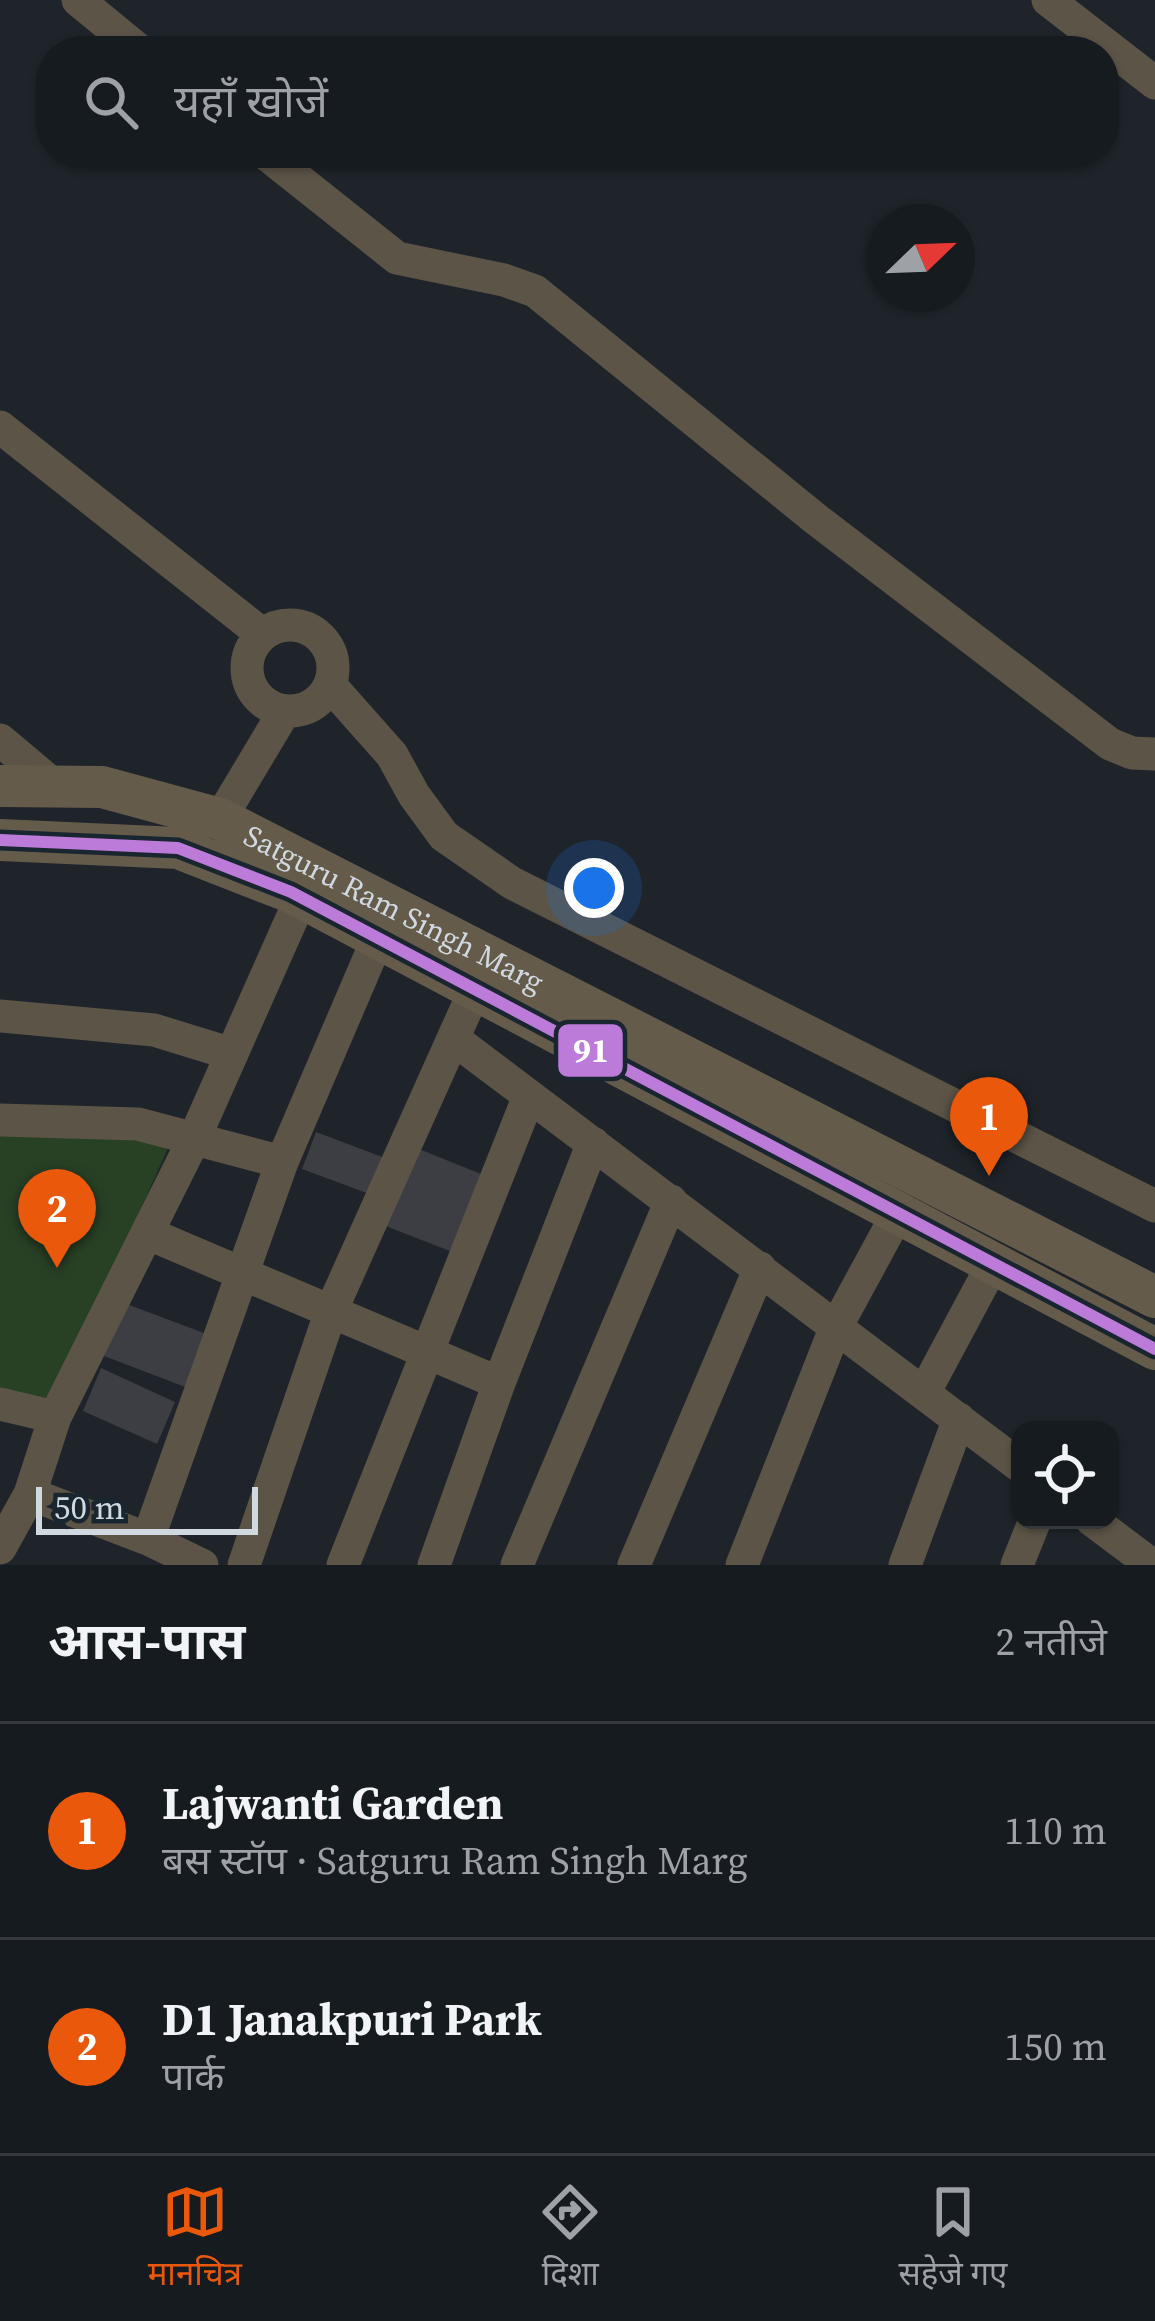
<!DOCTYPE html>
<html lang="hi">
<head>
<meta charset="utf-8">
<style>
  body { margin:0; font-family:"Source Serif 4","Noto Sans Devanagari",serif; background:#23282d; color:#f1f3f6 }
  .controls { position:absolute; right:36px; bottom:36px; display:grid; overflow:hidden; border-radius:24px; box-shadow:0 3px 9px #0004 }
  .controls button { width:108px; height:108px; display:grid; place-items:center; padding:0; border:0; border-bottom:3px solid #35393e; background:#161b20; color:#f1f3f6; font:60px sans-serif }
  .compass { position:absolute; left:867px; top:204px; width:108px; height:108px; border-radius:50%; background:#161b20; box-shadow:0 3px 9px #0004; rotate:67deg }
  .scale { position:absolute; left:36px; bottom:30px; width:222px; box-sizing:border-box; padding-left:12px; border:6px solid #d1d9e0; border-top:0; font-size:33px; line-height:42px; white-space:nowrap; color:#d1d9e0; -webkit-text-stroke:9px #19252f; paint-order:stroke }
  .you { position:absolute; left:594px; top:888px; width:42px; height:42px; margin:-30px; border:9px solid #fff; border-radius:50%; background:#1a73e8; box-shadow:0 0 0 18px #1a73e833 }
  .badge { display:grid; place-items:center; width:78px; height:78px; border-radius:50%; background:#ea580c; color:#fff; font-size:39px; font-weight:700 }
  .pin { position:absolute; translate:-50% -99px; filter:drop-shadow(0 3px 6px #0008) }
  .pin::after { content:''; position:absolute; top:63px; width:42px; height:36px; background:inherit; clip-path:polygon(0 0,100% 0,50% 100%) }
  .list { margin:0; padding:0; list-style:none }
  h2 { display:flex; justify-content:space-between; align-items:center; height:156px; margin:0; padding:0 48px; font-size:51px }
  h2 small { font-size:39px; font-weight:400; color:#9ea1a5 }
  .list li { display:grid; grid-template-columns:78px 1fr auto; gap:36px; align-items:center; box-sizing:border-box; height:216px; padding:0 48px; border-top:3px solid #35393e }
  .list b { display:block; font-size:45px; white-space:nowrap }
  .list p { margin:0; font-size:39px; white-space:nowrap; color:#9ea1a5 }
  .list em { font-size:39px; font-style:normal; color:#9ea1a5 }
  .icon { flex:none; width:66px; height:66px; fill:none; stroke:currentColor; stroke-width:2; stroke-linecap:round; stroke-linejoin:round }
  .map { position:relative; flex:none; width:1155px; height:1565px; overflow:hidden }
  .search { position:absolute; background:#161b20; box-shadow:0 3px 9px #0004; left:36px; right:36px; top:36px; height:132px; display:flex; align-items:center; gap:30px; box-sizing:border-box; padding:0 42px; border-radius:48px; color:#9ea1a5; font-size:45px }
  .sheet { height:588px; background:#161b20 }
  nav { display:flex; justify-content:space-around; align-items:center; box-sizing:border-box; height:168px; border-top:3px solid #35393e; background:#161b20; font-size:33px; color:#9ea1a5 }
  nav a { display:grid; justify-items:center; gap:6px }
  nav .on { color:#ea580c }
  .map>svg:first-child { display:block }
  .green { fill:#284125 }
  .building { fill:#3c3e43 }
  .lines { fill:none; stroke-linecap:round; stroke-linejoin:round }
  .minor { stroke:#5c5447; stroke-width:33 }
  .major { stroke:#655b4b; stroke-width:42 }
  .bus-1-casing { stroke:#19252f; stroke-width:21 }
  .bus-1 { stroke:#bd7bd9; stroke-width:12 }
  .labels { text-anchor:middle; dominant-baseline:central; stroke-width:12; stroke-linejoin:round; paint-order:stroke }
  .street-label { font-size:30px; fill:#d1d9e0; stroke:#19252f }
  .line-badge { stroke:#19252f; stroke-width:4.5 }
  .badge-label { font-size:33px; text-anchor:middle; font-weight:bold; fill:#fff }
</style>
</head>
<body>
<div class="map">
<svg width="1155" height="1565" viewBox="0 0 1155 1565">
  <rect width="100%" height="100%" fill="#1e242a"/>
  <path class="green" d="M 0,1133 L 134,1136 L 169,1146 L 53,1404 L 0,1391 Z"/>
  <path class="building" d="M 316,1132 L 393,1161 L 380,1198 L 302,1169 Z
    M 409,1145 L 491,1178 L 460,1255 L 378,1223 Z
    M 124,1303 L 209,1335 L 188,1388 L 104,1356 Z
    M 101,1368 L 175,1402 L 157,1444 L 83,1411 Z"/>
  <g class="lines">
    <path class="minor" d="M 78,0 L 140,51
      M 1048,0 L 1155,83
      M 265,153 L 397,258 L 504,280 L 535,291 L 817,520 L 1110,744 L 1132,753 L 1155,754
      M 0,427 L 262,634
      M247 668a43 43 0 1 1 86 0a43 43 0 1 1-86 0Z
      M 330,685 L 392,755 L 414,795 L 444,836 L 512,883 L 1155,1206
      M 0,740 L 56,787
      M 220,819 L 284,712
      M 475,990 L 456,1032 L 459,1043 L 1020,1466
      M 0,1016 L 154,1030 L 232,1054
      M 0,1120 L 138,1124 L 282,1162
      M 147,1233 L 499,1383
      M 924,1393 L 993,1264
      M 0,1404 L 55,1417
      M 30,1494 L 148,1539 L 202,1565
      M 1092,1520 L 1152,1565
      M 148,1539 L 282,1162 L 378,938
      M 0,1548 L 30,1494 L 55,1417 L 194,1139 L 301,898
      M 244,1565 L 331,1311 L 456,1032
      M 343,1565 L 529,1096
      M 434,1565 L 499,1383 L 593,1143
      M 517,1565 L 671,1201
      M 634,1565 L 760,1268
      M 742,1565 L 835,1329 L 898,1213
      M 905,1565 L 959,1419
      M 1017,1565 L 1035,1520"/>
    <g class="major">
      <path id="s1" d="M 0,786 L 102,787 L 220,819 L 1155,1297"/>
      <path d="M 0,840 L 178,848 L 291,892 L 1155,1349"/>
    </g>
    <defs>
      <path id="bus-1" d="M 0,840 L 178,848 L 291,892 L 1155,1349"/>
    </defs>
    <use href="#bus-1" class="bus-1-casing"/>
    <use href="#bus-1" class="bus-1"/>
  </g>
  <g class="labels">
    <g class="street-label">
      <text stroke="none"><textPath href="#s1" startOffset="420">Satguru Ram Singh Marg</textPath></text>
    </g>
  </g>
  <rect class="line-badge" x="556" y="1022" width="69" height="57" rx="12" fill="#bd7bd9"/>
  <g class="badge-label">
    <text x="591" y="1062">91</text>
  </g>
</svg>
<div class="controls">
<button><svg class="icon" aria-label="locate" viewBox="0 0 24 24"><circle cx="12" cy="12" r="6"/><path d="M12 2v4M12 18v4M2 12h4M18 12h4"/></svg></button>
</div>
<svg class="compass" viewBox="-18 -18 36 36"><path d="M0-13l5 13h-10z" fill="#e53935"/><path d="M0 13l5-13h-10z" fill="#9ea1a5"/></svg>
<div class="scale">50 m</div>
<div class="you"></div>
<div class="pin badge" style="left:989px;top:1176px">1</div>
<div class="pin badge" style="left:57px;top:1268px">2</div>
<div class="search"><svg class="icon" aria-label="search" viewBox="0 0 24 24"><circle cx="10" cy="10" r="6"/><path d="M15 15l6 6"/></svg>यहाँ खोजें</div>
</div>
<section class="sheet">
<h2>आस-पास<small>2 नतीजे</small></h2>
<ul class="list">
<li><span class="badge">1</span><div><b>Lajwanti Garden</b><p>बस स्टॉप · Satguru Ram Singh Marg</p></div><em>110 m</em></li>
<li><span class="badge">2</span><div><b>D1 Janakpuri Park</b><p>पार्क</p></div><em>150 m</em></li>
</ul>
</section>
<nav>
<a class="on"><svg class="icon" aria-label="map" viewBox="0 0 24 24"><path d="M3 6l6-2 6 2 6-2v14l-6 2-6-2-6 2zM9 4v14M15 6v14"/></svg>मानचित्र</a>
<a><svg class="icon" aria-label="directions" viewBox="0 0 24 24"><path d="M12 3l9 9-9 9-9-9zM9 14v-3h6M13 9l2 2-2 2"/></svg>दिशा</a>
<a><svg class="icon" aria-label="saved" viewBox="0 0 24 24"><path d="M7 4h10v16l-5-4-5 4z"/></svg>सहेजे गए</a>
</nav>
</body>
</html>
